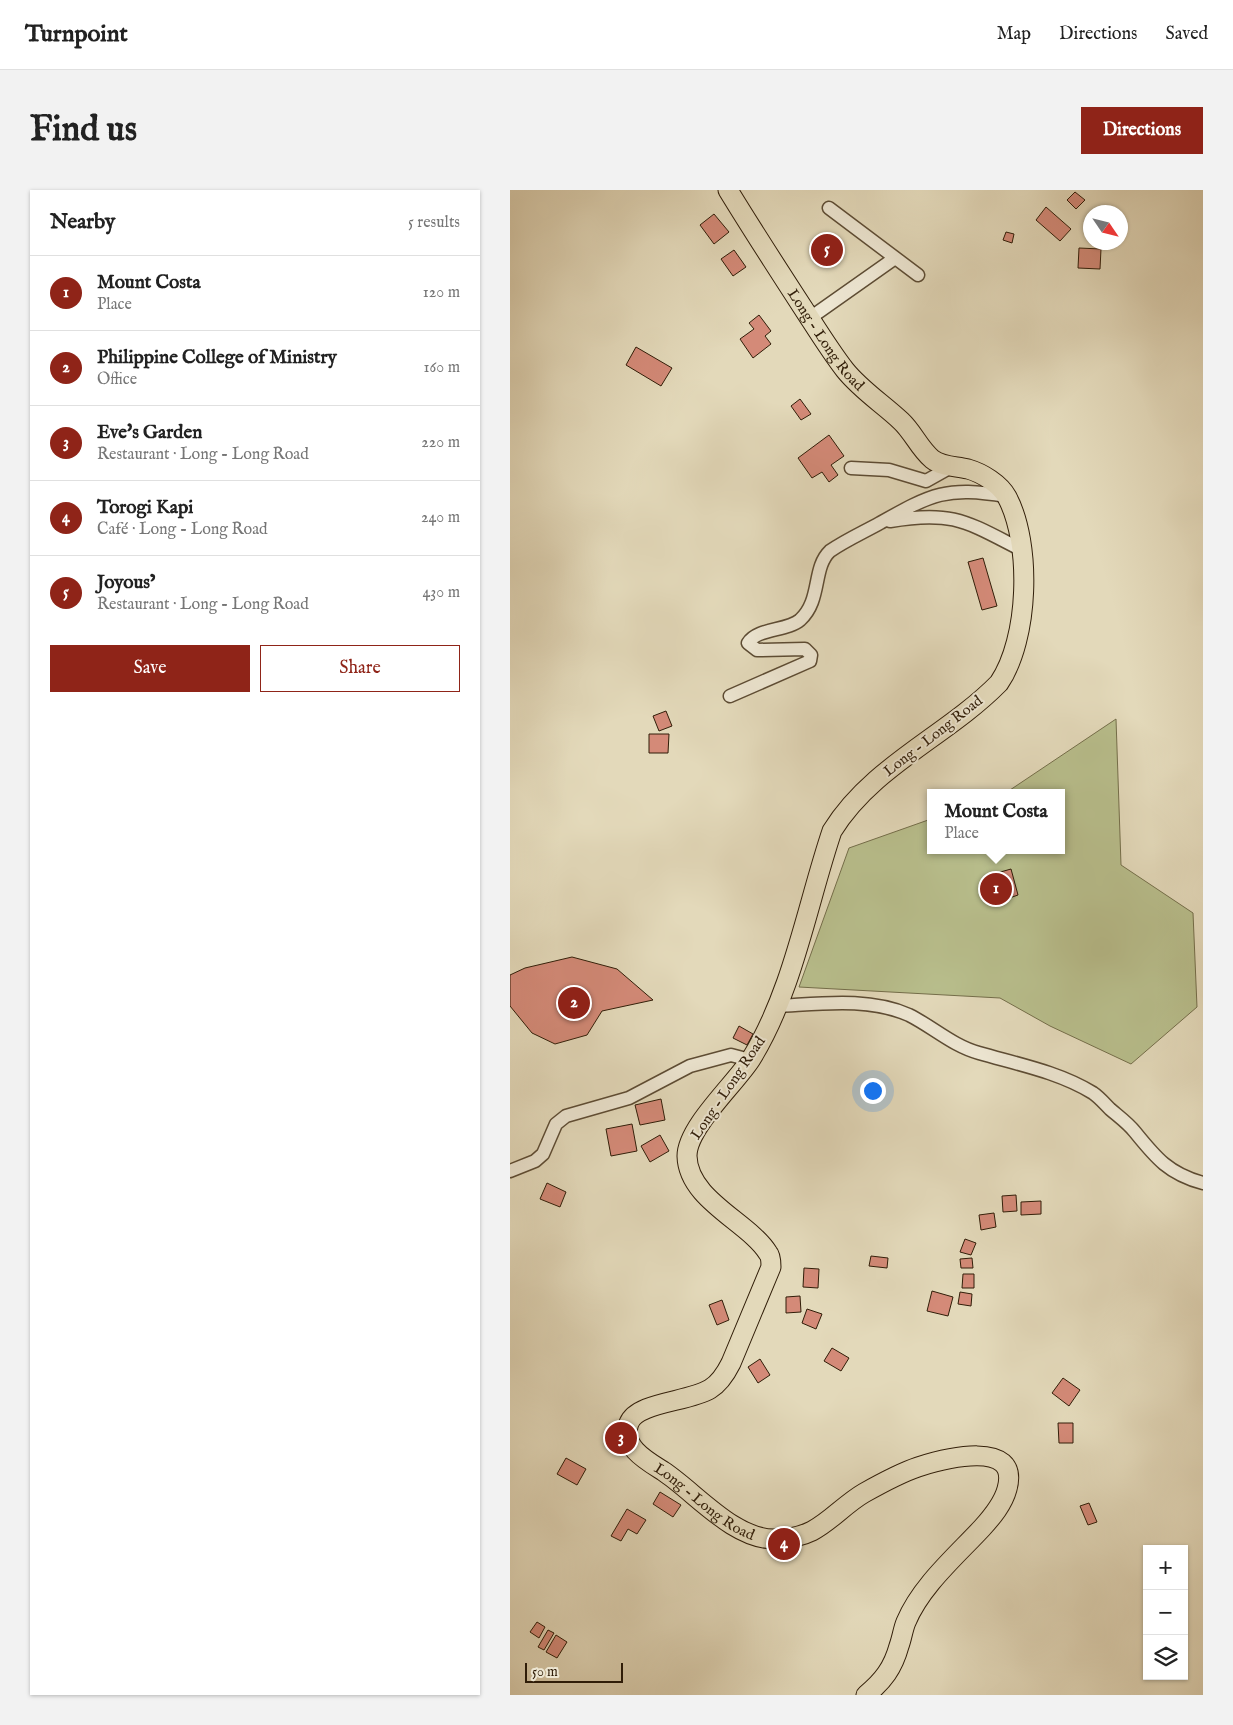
<!DOCTYPE html>
<html lang="en">
<head>
<meta charset="utf-8">
<style>
  body { margin:0; font-family:"IM FELL English",serif; background:#f2f2f2; color:#222 }
  .controls { position:absolute; right:15px; bottom:15px; display:grid; overflow:hidden; border-radius:0px; box-shadow:0 1px 4px #0004 }
  .controls button { width:45px; height:45px; display:grid; place-items:center; padding:0; border:0; border-bottom:1px solid #e0e0e0; background:#fff; color:#222; font:25px sans-serif }
  .compass { position:absolute; left:573px; top:15px; width:45px; height:45px; border-radius:50%; background:#fff; box-shadow:0 1px 4px #0004; rotate:125deg }
  .scale { position:absolute; left:15px; bottom:12px; width:98px; box-sizing:border-box; padding-left:5px; border:2px solid #301d08; border-top:0; font-size:14px; line-height:18px; white-space:nowrap; color:#301d08; -webkit-text-stroke:4px #ede6d2; paint-order:stroke }
  .you { position:absolute; left:362px; top:900px; width:18px; height:18px; margin:-12px; border:4px solid #fff; border-radius:50%; background:#1a73e8; box-shadow:0 0 0 8px #1a73e833 }
  .badge { display:grid; place-items:center; width:32px; height:32px; border-radius:50%; background:#8f2418; color:#fff; font-size:16px; font-weight:700 }
  .pin { position:absolute; translate:-50% -50%; border:2px solid #fff; box-shadow:0 1px 5px #0006 }
  .popup { position:absolute; left:417px; top:599px; width:138px; height:65px; box-sizing:border-box; display:grid; place-content:center; border-radius:0px; background:#fff; filter:drop-shadow(0 1px 4px #0005); font-size:16px; white-space:nowrap; color:#767676 }
  .popup b { font-size:19px; color:#222 }
  .popup::after { content:''; position:absolute; left:50%; top:100%; margin-left:-10px; border:10px solid transparent; border-top-color:#fff }
  .list { margin:0; padding:0; list-style:none }
  h2 { display:flex; justify-content:space-between; align-items:center; height:65px; margin:0; padding:0 20px; font-size:21px }
  h2 small { font-size:16px; font-weight:400; color:#767676 }
  .list li { display:grid; grid-template-columns:32px 1fr auto; gap:15px; align-items:center; box-sizing:border-box; height:75px; padding:0 20px; border-top:1px solid #e0e0e0 }
  .list b { display:block; font-size:19px; white-space:nowrap }
  .list p { margin:0; font-size:16px; white-space:nowrap; color:#767676 }
  .list em { font-size:16px; font-style:normal; color:#767676 }
  .actions { display:flex; gap:10px; padding:15px 20px }
  .actions a { flex:1; padding:11px 0; border:1px solid #8f2418; border-radius:0px; text-align:center; font-size:18px; color:#8f2418 }
  .actions .main { background:#8f2418; color:#fff }
  .icon { flex:none; width:28px; height:28px; fill:none; stroke:currentColor; stroke-width:2; stroke-linecap:round; stroke-linejoin:round }
  .map { position:relative; flex:none; width:693px; height:1505px; overflow:hidden; border-radius:0px }
  header { display:flex; align-items:center; gap:30px; box-sizing:border-box; height:70px; padding:0 25px; background:#fff; border-bottom:1px solid #e0e0e0 }
  header strong { font-size:24px }
  nav { display:flex; gap:28px; margin-inline-start:auto; font-size:18px }
  .intro { display:flex; align-items:center; justify-content:space-between; box-sizing:border-box; height:120px; padding:0 30px }
  h1 { margin:0; font-size:35px }
  .button { padding:12px 22px; border-radius:0px; background:#8f2418; color:#fff; font-size:18px; font-weight:700 }
  main { display:flex; gap:30px; padding:0 30px }
  aside { flex:1; background:#fff; border-radius:0px; box-shadow:0 1px 4px #0004 }
  .map>svg:first-child { display:block }
  .green { fill:#b8be8c; stroke:#746e4a }
  .building { fill:#d48a78; stroke:#301d08 }
  .lines { fill:none; stroke-linecap:round; stroke-linejoin:round }
  .minor-casing { stroke:#5d4c34; stroke-width:15 }
  .primary-casing { stroke:#301d08; stroke-width:21 }
  .minor { stroke:#ede6d2; stroke-width:12 }
  .primary { stroke:#e3d9ba; stroke-width:19 }
  .labels { text-anchor:middle; dominant-baseline:central; stroke-width:4; stroke-linejoin:round; paint-order:stroke }
  .street-label { font-size:15px; fill:#301d08; stroke:#ede6d2 }
</style>
</head>
<body>
<header>
<strong>Turnpoint</strong>
<nav><a>Map</a><a>Directions</a><a>Saved</a></nav>
</header>
<div class="intro"><h1>Find us</h1><a class="button">Directions</a></div>
<main>
<aside>
<h2>Nearby<small>5 results</small></h2>
<ul class="list">
<li><span class="badge">1</span><div><b>Mount Costa</b><p>Place</p></div><em>120 m</em></li>
<li><span class="badge">2</span><div><b>Philippine College of Ministry</b><p>Office</p></div><em>160 m</em></li>
<li><span class="badge">3</span><div><b>Eve's Garden</b><p>Restaurant · Long - Long Road</p></div><em>220 m</em></li>
<li><span class="badge">4</span><div><b>Torogi Kapi</b><p>Café · Long - Long Road</p></div><em>240 m</em></li>
<li><span class="badge">5</span><div><b>Joyous’</b><p>Restaurant · Long - Long Road</p></div><em>430 m</em></li>
</ul>
<div class="actions"><a class="main">Save</a><a>Share</a></div>
</aside>
<div class="map">
<svg width="693" height="1505" viewBox="0 0 693 1505">
  <rect width="100%" height="100%" fill="#e3d9ba"/>
  <filter id="stains"><feTurbulence type="fractalNoise" baseFrequency=".004" numOctaves="4"/><feColorMatrix values="0 0 0 0 .2 0 0 0 0 .09 0 0 0 0 .02 0 0 0 .5 -.17"/></filter>
  <radialGradient id="worn" r=".72"><stop offset=".6" stop-color="#630" stop-opacity="0"/><stop offset="1" stop-color="#630" stop-opacity=".3"/></radialGradient>
  <path class="green" d="M 606,529 L 611,675 L 683,723 L 687,817 L 621,874 L 540,836 L 490,808 L 289,797 L 339,658 L 421,629 L 421,660 L 551,660 L 551,603 L 493,603 L 500,600 Z"/>
  <path class="building" d="M 565,2 L 575,10 L 566,19 L 557,10 Z
    M 536,17 L 561,39 L 550,51 L 526,30 Z
    M 204,24 L 219,42 L 204,54 L 190,35 Z
    M 496,42 L 504,44 L 502,53 L 493,50 Z
    M 569,58 L 591,59 L 590,79 L 568,78 Z
    M 224,60 L 236,77 L 223,86 L 211,69 Z
    M 249,125 L 261,141 L 255,146 L 261,154 L 243,168 L 230,149 L 244,139 L 239,133 Z
    M 126,157 L 162,178 L 151,196 L 116,175 Z
    M 290,209 L 301,224 L 291,230 L 281,216 Z
    M 319,245 L 334,266 L 321,275 L 328,285 L 319,292 L 312,282 L 302,288 L 288,268 Z
    M 473,368 L 487,416 L 472,420 L 458,372 Z
    M 156,521 L 162,536 L 149,541 L 143,526 Z
    M 139,544 L 159,544 L 158,563 L 139,563 Z
    M 501,679 L 508,705 L 488,712 L 480,685 Z
    M 62,767 L 107,779 L 143,810 L 92,821 L 77,845 L 45,854 L 22,843 L 0,816 L 0,785 L 15,778 Z
    M 229,836 L 243,844 L 237,855 L 223,848 Z
    M 151,909 L 155,930 L 130,935 L 125,915 Z
    M 122,934 L 127,961 L 101,966 L 96,939 Z
    M 150,945 L 159,961 L 140,972 L 131,956 Z
    M 37,993 L 56,1002 L 50,1017 L 30,1009 Z
    M 506,1005 L 507,1021 L 493,1022 L 492,1006 Z
    M 531,1011 L 531,1024 L 511,1025 L 511,1012 Z
    M 484,1023 L 486,1037 L 471,1040 L 469,1025 Z
    M 455,1049 L 466,1053 L 461,1065 L 450,1062 Z
    M 361,1066 L 378,1068 L 377,1078 L 359,1076 Z
    M 462,1068 L 463,1078 L 451,1078 L 450,1069 Z
    M 294,1078 L 309,1079 L 308,1098 L 293,1097 Z
    M 453,1084 L 464,1084 L 464,1098 L 452,1098 Z
    M 422,1101 L 443,1107 L 438,1126 L 417,1121 Z
    M 450,1102 L 462,1104 L 461,1116 L 448,1114 Z
    M 290,1106 L 291,1122 L 276,1123 L 276,1107 Z
    M 212,1110 L 219,1130 L 207,1135 L 199,1115 Z
    M 297,1119 L 312,1124 L 306,1139 L 292,1133 Z
    M 322,1158 L 339,1168 L 331,1181 L 314,1171 Z
    M 250,1169 L 260,1185 L 248,1193 L 238,1177 Z
    M 553,1188 L 570,1200 L 559,1216 L 542,1203 Z
    M 548,1233 L 563,1233 L 563,1253 L 549,1253 Z
    M 56,1268 L 76,1279 L 67,1295 L 47,1284 Z
    M 150,1302 L 171,1315 L 163,1327 L 143,1314 Z
    M 579,1313 L 587,1332 L 578,1335 L 570,1316 Z
    M 117,1319 L 136,1330 L 127,1344 L 118,1339 L 111,1351 L 101,1346 Z
    M 27,1432 L 35,1437 L 29,1448 L 20,1442 Z
    M 38,1440 L 44,1443 L 34,1460 L 28,1457 Z
    M 46,1445 L 57,1452 L 47,1468 L 36,1462 Z"/>
  <g class="lines">
    <defs>
      <path id="minor" d="M 319,18 L 408,85
        M 300,128 L 385,68
        M 341,278 L 379,280 L 416,291 L 441,277
        M 380,331 C 443,320 457,332 512,360
        M 220,506 L 300,471 L 301,465 L 295,459 L 247,460 L 238,453 C 247,438 277,441 290,430 C 312,410 302,378 320,361 C 336,350 354,342 370,333 C 422,304 436,296 496,306
        M 267,816 C 310,814 358,807 399,825 C 423,837 443,856 469,863 C 507,874 549,882 583,903 C 589,907 595,914 600,919 C 608,926 618,933 625,942 C 646,968 659,984 693,993
        M 0,981 L 25,971 L 33,964 L 46,934 L 56,926 L 119,908 L 180,876 L 221,865 L 240,870"/>
      <g id="primary">
        <path id="s1" d="M 218,0 C 243,41 269,81 295,121 C 308,141 321,162 335,180 C 351,200 373,214 391,231 C 403,242 409,258 422,269 C 432,277 446,276 458,279 C 472,283 490,294 497,307 C 522,354 519,449 489,493 C 437,546 362,576 322,641 C 297,715 283,801 241,869 C 226,893 177,937 177,966 C 178,1010 239,1032 258,1063 C 261,1066 261,1073 261,1077 L 221,1173 C 216,1183 210,1193 200,1199 C 179,1212 127,1212 119,1233 C 110,1256 137,1271 153,1281 C 185,1302 223,1349 264,1349 C 278,1349 290,1347 302,1341 C 321,1331 335,1314 354,1303 C 370,1294 390,1283 408,1277 C 433,1269 511,1248 497,1299 C 493,1314 482,1327 472,1338 C 446,1366 411,1396 396,1432 C 393,1439 392,1448 389,1456 C 383,1478 373,1491 356,1505"/>
      </g>
    </defs>
    <use href="#minor" class="minor-casing"/>
    <use href="#primary" class="primary-casing"/>
    <use href="#minor" class="minor"/>
    <use href="#primary" class="primary"/>
  </g>
  <g class="labels">
    <g class="street-label">
      <text stroke="none"><textPath href="#s1" startOffset="179">Long - Long Road</textPath></text>
      <text transform="translate(423 546) rotate(-38)">Long - Long Road</text>
      <text transform="translate(218 898) rotate(-56)">Long - Long Road</text>
      <text stroke="none"><textPath href="#s1" startOffset="1692">Long - Long Road</textPath></text>
    </g>
  </g>
  <rect width="100%" height="100%" filter="url(#stains)"/>
  <rect width="100%" height="100%" fill="url(#worn)"/>
</svg>
<div class="controls">
<button>+</button>
<button>−</button>
<button><svg class="icon" aria-label="layers" viewBox="0 0 24 24"><path d="M12 4l9 5-9 5-9-5zM3 14l9 5 9-5"/></svg></button>
</div>
<svg class="compass" viewBox="-18 -18 36 36"><path d="M0-13l5 13h-10z" fill="#e53935"/><path d="M0 13l5-13h-10z" fill="#767676"/></svg>
<div class="scale">50 m</div>
<div class="you"></div>
<div class="pin badge" style="left:486px;top:699px">1</div>
<div class="popup"><b>Mount Costa</b>Place</div>
<div class="pin badge" style="left:64px;top:813px">2</div>
<div class="pin badge" style="left:111px;top:1248px">3</div>
<div class="pin badge" style="left:274px;top:1354px">4</div>
<div class="pin badge" style="left:317px;top:60px">5</div>
</div>
</main>
</body>
</html>
